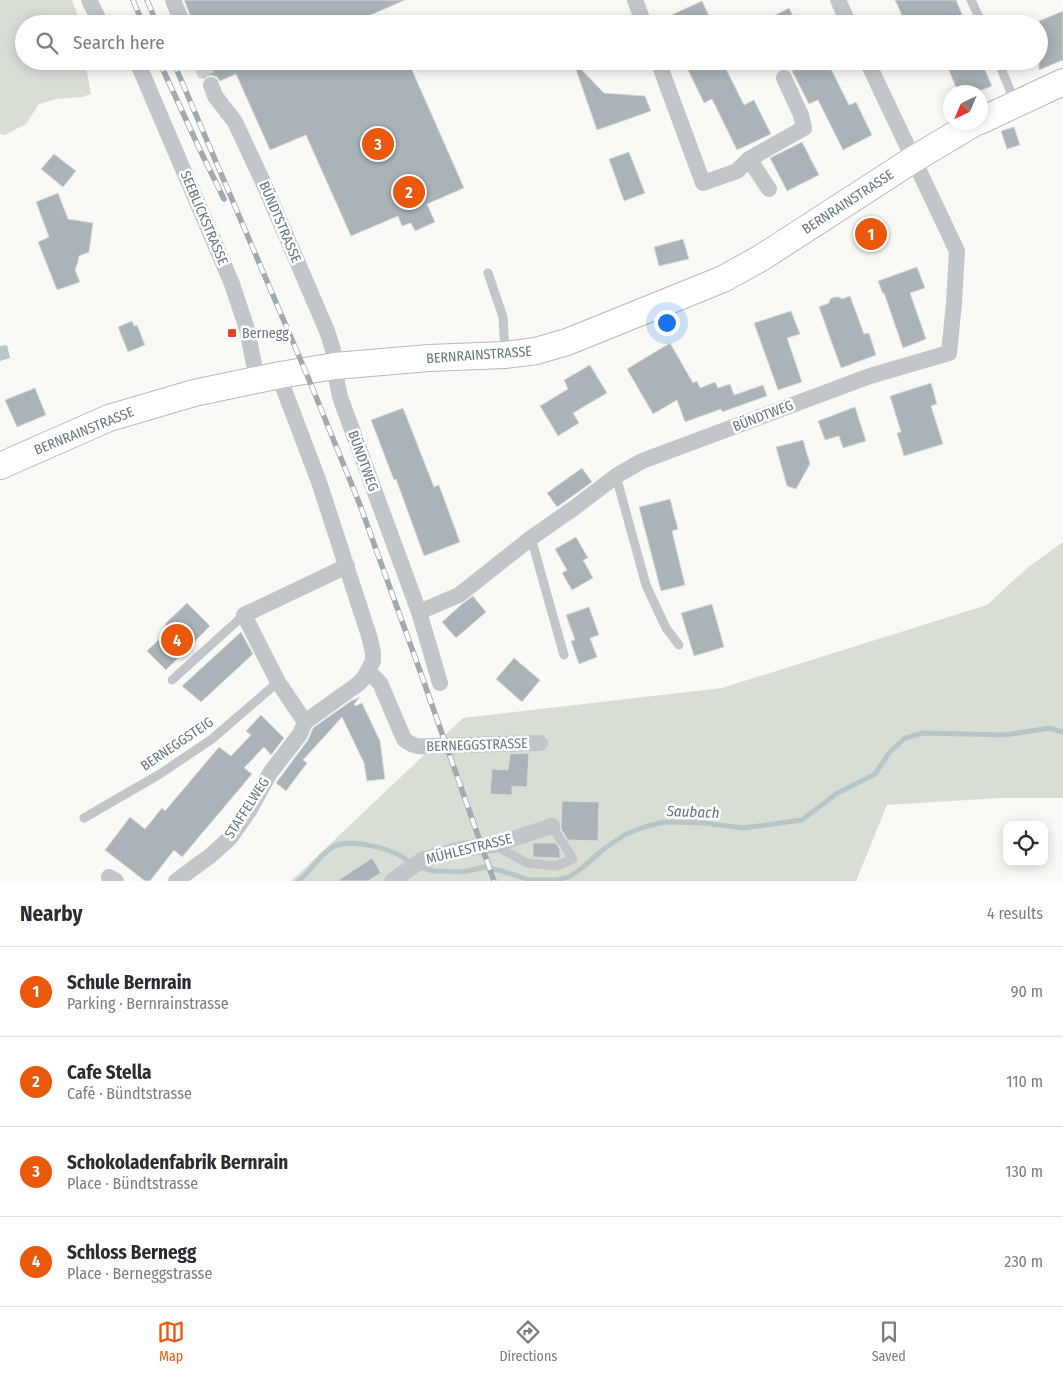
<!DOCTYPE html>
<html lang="en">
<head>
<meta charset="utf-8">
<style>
  body { margin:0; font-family:"Fira Sans Condensed",sans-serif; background:#f2f2f3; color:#2b2b33 }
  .controls { position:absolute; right:15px; bottom:15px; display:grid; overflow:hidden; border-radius:10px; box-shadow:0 2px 12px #0003 }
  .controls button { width:45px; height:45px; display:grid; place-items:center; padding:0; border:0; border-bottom:1px solid #e1e1e2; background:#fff; color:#2b2b33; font:25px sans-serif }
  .compass { position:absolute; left:943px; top:85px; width:45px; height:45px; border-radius:50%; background:#fff; box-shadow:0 2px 12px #0003; rotate:224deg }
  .you { position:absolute; left:666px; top:322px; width:18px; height:18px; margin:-12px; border:4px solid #fff; border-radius:50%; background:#1a73e8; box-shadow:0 0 0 8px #1a73e833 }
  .badge { display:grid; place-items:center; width:32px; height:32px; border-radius:50%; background:#ea580c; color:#fff; font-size:16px; font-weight:700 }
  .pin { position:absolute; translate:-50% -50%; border:2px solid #fff; box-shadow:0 1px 5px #0006 }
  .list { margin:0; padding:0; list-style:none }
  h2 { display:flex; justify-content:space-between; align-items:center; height:65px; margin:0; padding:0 20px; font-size:21px }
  h2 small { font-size:16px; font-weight:400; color:#7c7c81 }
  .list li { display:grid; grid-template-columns:32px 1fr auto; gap:15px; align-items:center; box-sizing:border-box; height:90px; padding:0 20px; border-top:1px solid #e1e1e2 }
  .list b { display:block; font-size:19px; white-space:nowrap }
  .list p { margin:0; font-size:16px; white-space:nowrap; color:#7c7c81 }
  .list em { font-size:16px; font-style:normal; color:#7c7c81 }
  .icon { flex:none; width:28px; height:28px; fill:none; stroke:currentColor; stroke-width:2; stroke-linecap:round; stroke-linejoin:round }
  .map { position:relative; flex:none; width:1063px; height:881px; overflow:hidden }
  .search { position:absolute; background:#fff; box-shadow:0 2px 12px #0003; left:15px; right:15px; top:15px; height:55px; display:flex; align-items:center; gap:12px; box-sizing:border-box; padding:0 18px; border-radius:28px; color:#7c7c81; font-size:19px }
  .sheet { height:425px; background:#fff }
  nav { display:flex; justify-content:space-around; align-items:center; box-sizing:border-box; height:70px; border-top:1px solid #e1e1e2; background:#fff; font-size:14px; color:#7c7c81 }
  nav a { display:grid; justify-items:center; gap:2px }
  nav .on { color:#ea580c }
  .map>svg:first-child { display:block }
  .green { fill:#d9ded5 }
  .water { fill:#b7c7c9 }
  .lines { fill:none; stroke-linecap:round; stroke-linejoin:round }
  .stream { stroke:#b7c7c9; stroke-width:5 }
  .building { fill:#a9b3b8; stroke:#dbdad8 }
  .minor-tunnel { stroke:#d4d9d9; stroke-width:16; stroke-dasharray:16 8; stroke-linecap:butt }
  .primary-casing { stroke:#b3babd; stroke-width:28 }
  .service { stroke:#c0c6c9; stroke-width:9 }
  .minor { stroke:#c0c6c9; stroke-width:16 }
  .primary { stroke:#fff; stroke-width:26 }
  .rail-casing { stroke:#a1aaaf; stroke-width:5.5 }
  .rail { stroke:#fff; stroke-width:4; stroke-dasharray:11; stroke-linecap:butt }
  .poi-dot { fill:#e93e26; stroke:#fff; stroke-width:2 }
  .labels { text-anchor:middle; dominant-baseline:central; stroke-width:5; stroke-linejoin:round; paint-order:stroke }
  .street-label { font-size:14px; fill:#637882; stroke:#fff }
  .poi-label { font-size:14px; fill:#637882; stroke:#fff; text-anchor:start }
  .water-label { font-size:15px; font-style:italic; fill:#5e777c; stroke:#fff }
</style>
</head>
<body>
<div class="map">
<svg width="1063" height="881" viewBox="0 0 1063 881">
  <rect width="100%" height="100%" fill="#f9f9f6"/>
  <path class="green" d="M 0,0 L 72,0 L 76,10 L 79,24 L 24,24 L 24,61 L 85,61 L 91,94 L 82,97 L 57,99 L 39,104 L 26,124 L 5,135 L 0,134 Z
    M 1063,542 L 1063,798 L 1000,798 L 887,805 L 856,881 L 291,881 L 463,718 L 722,688 L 987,605 L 1027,568 Z"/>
  <path class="water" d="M 7,345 L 10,358 L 0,361 L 0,346 Z"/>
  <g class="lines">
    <path class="stream" d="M 419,867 L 434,871 L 464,872 L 485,867 L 509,873 L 529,880 L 556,880 L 569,877 L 581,869 L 605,848 L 626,834 L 647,826 L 665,822 L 704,823 L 743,828 L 802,820 L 836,794 L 875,774 L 889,753 L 905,738 L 924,733 L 1005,735 L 1050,728 L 1063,732
      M 298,881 C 312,871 319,854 335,846 C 349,839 381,847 395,853 C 401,855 406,860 412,864"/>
  </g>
  <path class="building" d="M 184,0 L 405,0 L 350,24 L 194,24 Z
    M 895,0 L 956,0 L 966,24 L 906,24 Z
    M 702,1 L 713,24 L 654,24 L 654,23 Z
    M 789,8 L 797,24 L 758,24 Z
    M 1063,11 L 1063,60 L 1039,70 L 1039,21 Z
    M 196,61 L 408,61 L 464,188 L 427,204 L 435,222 L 415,231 L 411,223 L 402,226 L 398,216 L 351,236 L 306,135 L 270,150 L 236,74 L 220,81 L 217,77 L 212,75 L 207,76 L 203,79 Z
    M 573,61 L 604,93 L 645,96 L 651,111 L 597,130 Z
    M 705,61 L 722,61 L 744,105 L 754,100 L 771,134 L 737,150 L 712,99 L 704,103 L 688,70 Z
    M 811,61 L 827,61 L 849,105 L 856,102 L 872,135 L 843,150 L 818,100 L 809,104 L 792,71 Z
    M 945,61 L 981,61 L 992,86 L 976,92 L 958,92 Z
    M 1014,127 L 1020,145 L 1007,149 L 1001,131 Z
    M 802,142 L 819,175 L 787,191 L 770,158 Z
    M 629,152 L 645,193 L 624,201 L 609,159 Z
    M 54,154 L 76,171 L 63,187 L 41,169 Z
    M 58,193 L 68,219 L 93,223 L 89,252 L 79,256 L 78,262 L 75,270 L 80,282 L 57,290 L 38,242 L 49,237 L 36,202 Z
    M 683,239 L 689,259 L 659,266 L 654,247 Z
    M 917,267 L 925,288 L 910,293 L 926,339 L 903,348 L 884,293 L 883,294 L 878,281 Z
    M 850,296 L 864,334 L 869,333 L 876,355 L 841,368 L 819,307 L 829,303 L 830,299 L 835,297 L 839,297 L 842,299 Z
    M 791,311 L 800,334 L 787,338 L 802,382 L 778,390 L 754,323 Z
    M 132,321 L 134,326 L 137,325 L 145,345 L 128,352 L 118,327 Z
    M 670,343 L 693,383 L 697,381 L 700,388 L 715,382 L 718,388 L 730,384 L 734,395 L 763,385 L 767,396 L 722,412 L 721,409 L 685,422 L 677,400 L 653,414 L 627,369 Z
    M 590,365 L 607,393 L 573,413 L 579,423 L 558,436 L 540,406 L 568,389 L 564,380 Z
    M 931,383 L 937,404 L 931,406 L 943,444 L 904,456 L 897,433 L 901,432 L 890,396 Z
    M 35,388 L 46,415 L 17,427 L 5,400 Z
    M 855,407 L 866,441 L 843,448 L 839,436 L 825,440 L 818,421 Z
    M 403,408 L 434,487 L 439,485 L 460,542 L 424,556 L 396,479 L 394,480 L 371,420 Z
    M 803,440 L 810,464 L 796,489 L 787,486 L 776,447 Z
    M 582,468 L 592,482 L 557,507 L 547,493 Z
    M 670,499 L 678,529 L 672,531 L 685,585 L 661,591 L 639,507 Z
    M 576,537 L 588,558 L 583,560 L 593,578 L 572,590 L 562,573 L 567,570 L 555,549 Z
    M 473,596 L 486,612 L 456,638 L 442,622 L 461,605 Z
    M 187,603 L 210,626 L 166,670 L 147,651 L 170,629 L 165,624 Z
    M 712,604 L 724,647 L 694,656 L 681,613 Z
    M 589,607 L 599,635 L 590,638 L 597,657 L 579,664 L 571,641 L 575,640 L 566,615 Z
    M 241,632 L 253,654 L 201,702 L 182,686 Z
    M 514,658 L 540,680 L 522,702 L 496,679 Z
    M 360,697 L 354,704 L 355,706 L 362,703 L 380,741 L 385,779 L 367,781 L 364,763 L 342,717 L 303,760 L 307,763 L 286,791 L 276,783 L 308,740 L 313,728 L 351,701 Z
    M 261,715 L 284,738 L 271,755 L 264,747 L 244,768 L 252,774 L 182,857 L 174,850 L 150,881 L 145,881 L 105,850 L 130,817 L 145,829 L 162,808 L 165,811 L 219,747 L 231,756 L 251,735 L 246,731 Z
    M 529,753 L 527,787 L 512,786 L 512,795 L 490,794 L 492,769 L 508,770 L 510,754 Z
    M 562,801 L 599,802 L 598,841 L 568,840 L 561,829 Z
    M 533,843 L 556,843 L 560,850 L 560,858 L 533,857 Z
    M 372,858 L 381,873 L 368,881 L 337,881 Z"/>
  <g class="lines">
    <path class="minor-tunnel" d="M 200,61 L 211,85"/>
    <defs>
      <path id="primary" d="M 980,121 L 1063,82
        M 0,466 L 109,418 L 194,393 L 280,375 L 335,366 L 429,358 L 505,355 L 536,351 L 567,342 L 723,279 L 761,258 L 914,159 L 976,122"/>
    </defs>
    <use href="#primary" class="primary-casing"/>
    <path class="service" d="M 971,0 L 982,24
      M 998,61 L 1015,102
      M 488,273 L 503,317 L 505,352
      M 616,476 L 646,585 L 666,628 L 679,645
      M 531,538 L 564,655
      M 172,680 L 244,615
      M 84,818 L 160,774 L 212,739 L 278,682
      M 494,845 L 527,863 L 556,866 L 573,859 L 552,826"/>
    <path class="minor" d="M 89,0 L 101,24
      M 173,0 L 183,24
      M 635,0 L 644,24
      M 838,0 L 849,24
      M 135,61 L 139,66 L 232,284 L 247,329 L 257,380
      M 658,61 L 703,183 L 737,171 L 749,159 L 804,128 L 801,115 L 784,78
      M 211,85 L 215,96 L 235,122 L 263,182 L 327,331 L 333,350 L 336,377 L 340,397 L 419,612 L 459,595 L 531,538 L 574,508 L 616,476 L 642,461 L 870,376 L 949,353 L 954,303 L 957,251 L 867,61
      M 749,159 L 769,189
      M 419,612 L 440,683
      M 368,671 L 380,683 L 404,739 C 412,746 418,747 428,746 L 540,743
      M 305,722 L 278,682 L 244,615 L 347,566
      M 109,877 L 116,881
      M 176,881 L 210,856 L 230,838 L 249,811 L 270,773 L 300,734 L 305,722 L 358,684 L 364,678 L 373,661 L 373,653 L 370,639 L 319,482 L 283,387 L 280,375
      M 392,881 L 422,860 L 461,849 L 494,845 L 552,826"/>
    <use href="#primary" class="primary"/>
    <defs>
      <path id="rail" d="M 133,0 L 143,24
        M 147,0 L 157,24
        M 159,61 L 200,150 L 224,199
        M 173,61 L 310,382 L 360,505 L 420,671 L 494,881"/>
    </defs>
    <use href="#rail" class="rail-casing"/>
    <use href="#rail" class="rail"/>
  </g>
  <rect class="poi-dot" x="227" y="328" width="10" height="10" rx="2.5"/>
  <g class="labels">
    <g class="street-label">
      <text transform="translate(848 202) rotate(-33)">BERNRAINSTRASSE</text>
      <text transform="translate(204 218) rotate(67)">SEEBLICKSTRASSE</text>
      <text transform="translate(280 222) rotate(67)">BÜNDTSTRASSE</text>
      <text transform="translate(479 355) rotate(-4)">BERNRAINSTRASSE</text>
      <text transform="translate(763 416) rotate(-21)">BÜNDTWEG</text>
      <text transform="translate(84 431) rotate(-22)">BERNRAINSTRASSE</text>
      <text transform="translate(363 461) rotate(70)">BÜNDTWEG</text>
      <text transform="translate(177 744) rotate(-34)">BERNEGGSTEIG</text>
      <text transform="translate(477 745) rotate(-2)">BERNEGGSTRASSE</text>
      <text transform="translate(247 808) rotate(-57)">STAFFELWEG</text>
      <text transform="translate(469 849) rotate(-14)">MÜHLESTRASSE</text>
    </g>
    <g class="poi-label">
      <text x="242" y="333">Bernegg</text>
    </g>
    <g class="water-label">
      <text transform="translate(693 812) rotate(2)">Saubach</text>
    </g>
  </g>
</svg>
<div class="controls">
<button><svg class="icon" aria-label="locate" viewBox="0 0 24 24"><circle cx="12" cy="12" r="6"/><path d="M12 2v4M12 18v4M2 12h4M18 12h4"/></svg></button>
</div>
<svg class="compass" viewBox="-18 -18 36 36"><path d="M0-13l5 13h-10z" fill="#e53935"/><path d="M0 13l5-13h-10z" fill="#7c7c81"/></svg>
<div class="you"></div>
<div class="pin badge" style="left:871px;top:234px">1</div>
<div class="pin badge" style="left:409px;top:192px">2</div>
<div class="pin badge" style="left:378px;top:144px">3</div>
<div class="pin badge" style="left:177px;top:640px">4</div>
<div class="search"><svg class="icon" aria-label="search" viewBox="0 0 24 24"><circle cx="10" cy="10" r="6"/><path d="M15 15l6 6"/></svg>Search here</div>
</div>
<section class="sheet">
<h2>Nearby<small>4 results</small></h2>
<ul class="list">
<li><span class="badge">1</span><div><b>Schule Bernrain</b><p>Parking · Bernrainstrasse</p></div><em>90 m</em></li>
<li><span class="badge">2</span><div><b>Cafe Stella</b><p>Café · Bündtstrasse</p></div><em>110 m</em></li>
<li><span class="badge">3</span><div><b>Schokoladenfabrik Bernrain</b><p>Place · Bündtstrasse</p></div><em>130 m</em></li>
<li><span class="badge">4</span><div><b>Schloss Bernegg</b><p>Place · Berneggstrasse</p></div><em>230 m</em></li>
</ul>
</section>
<nav>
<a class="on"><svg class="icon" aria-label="map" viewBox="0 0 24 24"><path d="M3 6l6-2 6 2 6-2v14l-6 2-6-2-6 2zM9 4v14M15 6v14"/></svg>Map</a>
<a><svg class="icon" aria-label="directions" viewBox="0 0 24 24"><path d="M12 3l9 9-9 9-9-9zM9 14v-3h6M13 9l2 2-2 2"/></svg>Directions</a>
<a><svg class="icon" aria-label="saved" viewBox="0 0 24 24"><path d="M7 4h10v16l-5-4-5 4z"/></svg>Saved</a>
</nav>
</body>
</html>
